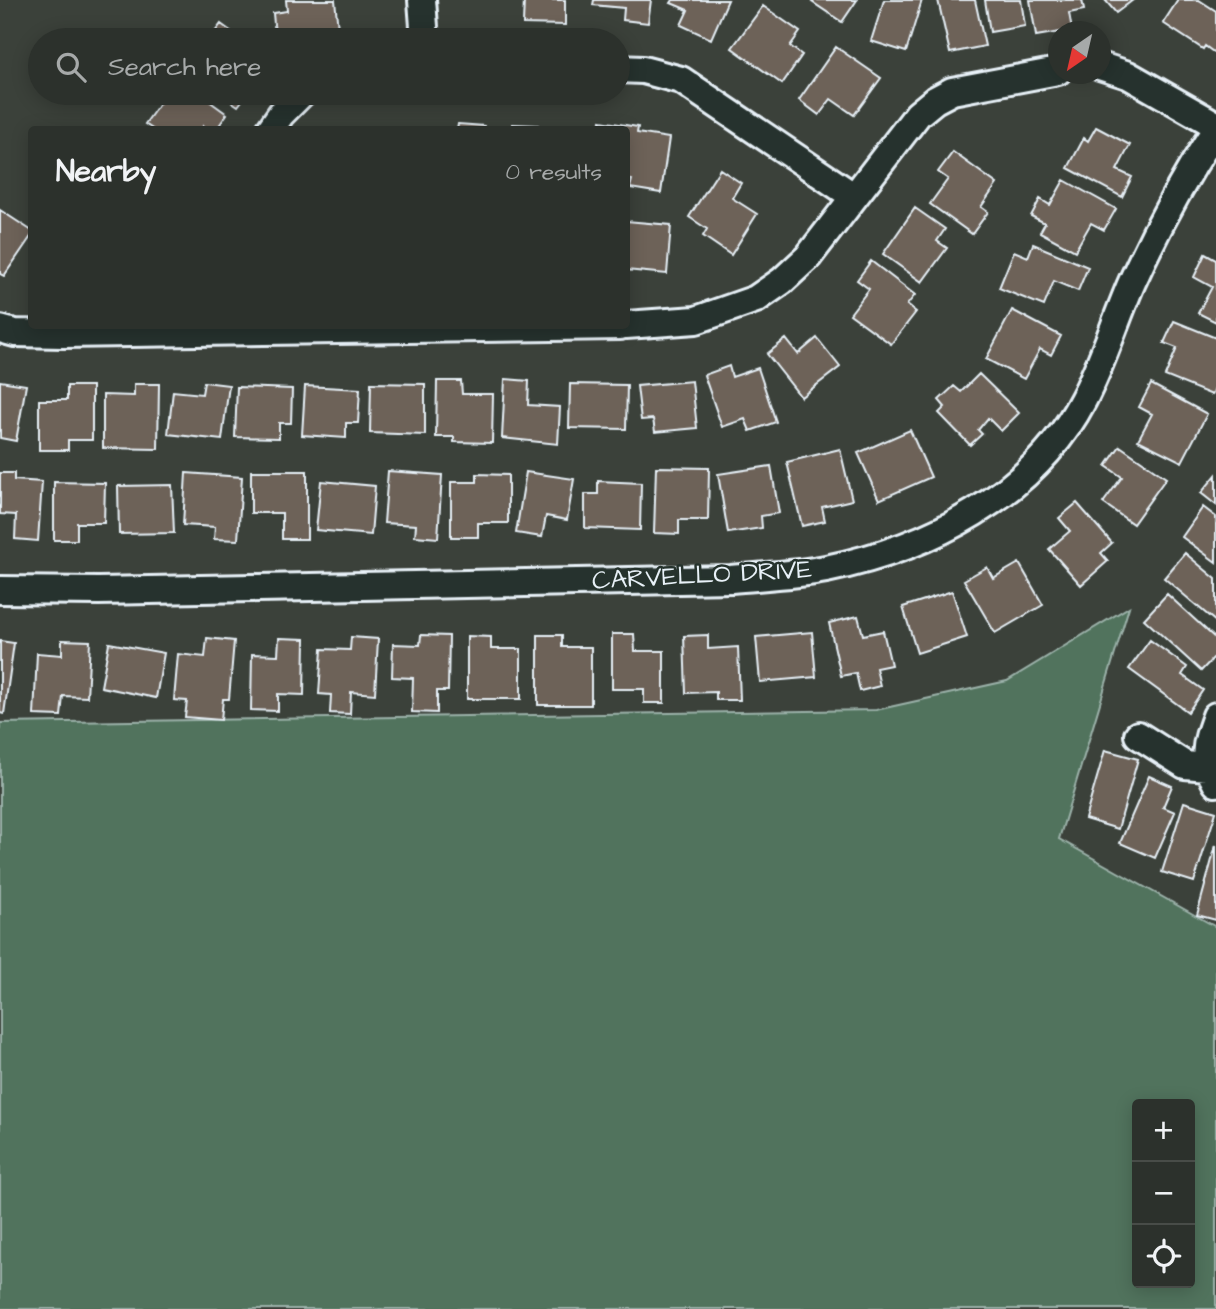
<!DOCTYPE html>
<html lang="en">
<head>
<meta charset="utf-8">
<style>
  body { margin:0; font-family:"Architects Daughter",sans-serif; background:#383d38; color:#f1f3f6 }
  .controls { position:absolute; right:21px; bottom:21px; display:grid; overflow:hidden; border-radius:7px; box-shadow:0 4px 18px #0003 }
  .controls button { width:63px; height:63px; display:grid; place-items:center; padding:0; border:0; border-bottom:2px solid #484c48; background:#2c312c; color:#f1f3f6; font:35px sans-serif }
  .compass { position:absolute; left:1048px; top:21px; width:63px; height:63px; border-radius:50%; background:#2c312c; box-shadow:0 4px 18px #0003; rotate:214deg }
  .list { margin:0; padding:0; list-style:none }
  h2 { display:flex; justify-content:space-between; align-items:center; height:91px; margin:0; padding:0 28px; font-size:30px }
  h2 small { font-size:23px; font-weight:400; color:#a6a9a9 }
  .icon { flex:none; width:38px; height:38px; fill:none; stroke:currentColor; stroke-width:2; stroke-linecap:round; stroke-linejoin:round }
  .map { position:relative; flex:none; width:1216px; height:1309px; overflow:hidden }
  .search { position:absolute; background:#2c312c; box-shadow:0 4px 18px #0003; left:28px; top:28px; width:602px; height:77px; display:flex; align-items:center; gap:18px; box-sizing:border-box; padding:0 24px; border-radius:38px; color:#a6a9a9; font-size:26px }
  .panel { position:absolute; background:#2c312c; box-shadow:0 4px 18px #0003; left:28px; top:126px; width:602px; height:203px; border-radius:7px }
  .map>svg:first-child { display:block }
  .green { fill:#51735d; stroke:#9cb2aa; stroke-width:2; fill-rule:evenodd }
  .building { fill:#6d6258; stroke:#e8f1f8; stroke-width:2 }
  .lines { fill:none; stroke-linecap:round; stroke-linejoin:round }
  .street-casing { stroke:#e8f1f8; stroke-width:32 }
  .street { stroke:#26332d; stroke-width:26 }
  .labels { text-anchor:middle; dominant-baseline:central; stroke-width:5; stroke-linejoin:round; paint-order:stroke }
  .street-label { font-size:26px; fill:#e8f1f8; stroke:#26332d }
</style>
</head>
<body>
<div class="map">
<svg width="1216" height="1309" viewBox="0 0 1216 1309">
  <rect width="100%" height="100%" fill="#3b413a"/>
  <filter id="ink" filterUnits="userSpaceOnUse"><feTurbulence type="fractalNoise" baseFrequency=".0143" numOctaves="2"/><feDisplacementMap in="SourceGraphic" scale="14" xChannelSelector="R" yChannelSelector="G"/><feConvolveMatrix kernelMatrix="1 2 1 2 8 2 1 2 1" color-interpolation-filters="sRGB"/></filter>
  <g filter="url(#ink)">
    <path class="green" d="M 1129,607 L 1059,839 L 1216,927 L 1216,1309 L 0,1309 L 0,723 L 876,710 L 1007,681 ZM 1137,1104 L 1190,1104 L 1190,1283 L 1137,1283 Z"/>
    <path class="building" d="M 286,0 L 335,0 L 338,29 L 275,35 L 273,13 L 287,11 Z
      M 524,0 L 565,0 L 565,25 L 523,24 Z
      M 594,0 L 651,0 L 648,23 L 623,20 L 624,8 L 593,5 Z
      M 673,0 L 728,0 L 711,39 L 681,25 L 688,10 L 671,3 Z
      M 814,0 L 857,0 L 842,22 L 812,2 Z
      M 884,0 L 922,0 L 906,52 L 871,41 Z
      M 938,0 L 975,0 L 985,46 L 950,53 Z
      M 985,0 L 1021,0 L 1025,26 L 990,32 Z
      M 1030,0 L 1082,0 L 1084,10 L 1069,13 L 1072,30 L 1036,36 Z
      M 1105,0 L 1133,0 L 1116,13 Z
      M 1178,0 L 1199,0 L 1216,11 L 1216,54 L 1205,46 L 1203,49 L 1163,23 Z
      M 763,6 L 800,32 L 790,46 L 802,55 L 782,84 L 732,48 Z
      M 221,24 L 243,40 L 209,40 Z
      M 836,47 L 881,78 L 854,115 L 831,99 L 819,115 L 799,100 Z
      M 167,93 L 198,93 L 227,114 L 216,130 L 207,130 L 203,126 L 201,130 L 154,130 L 145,124 Z
      M 219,93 L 248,93 L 238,106 Z
      M 601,121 L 638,127 L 637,133 L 669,138 L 661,193 L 630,188 L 632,180 L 626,179 L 626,130 L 600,130 Z
      M 458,124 L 484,126 L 484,130 L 457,130 Z
      M 512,124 L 538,125 L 538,130 L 512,130 Z
      M 1096,127 L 1130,145 L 1117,170 L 1132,177 L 1122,197 L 1068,168 L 1084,138 L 1088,141 Z
      M 953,152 L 997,184 L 981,207 L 988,212 L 972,234 L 930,204 L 948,179 L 938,172 Z
      M 720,169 L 741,183 L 732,198 L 757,214 L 731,255 L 703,236 L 707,229 L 689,217 Z
      M 1064,180 L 1116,209 L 1104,230 L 1091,223 L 1075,251 L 1040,232 L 1045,223 L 1031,216 L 1040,199 L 1050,205 Z
      M 915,208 L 945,229 L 937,241 L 947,248 L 922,282 L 883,254 Z
      M 0,210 L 32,231 L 32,235 L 4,276 L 0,274 Z
      M 626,221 L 671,225 L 667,274 L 626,270 Z
      M 1033,244 L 1088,267 L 1078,291 L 1054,281 L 1044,306 L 999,288 L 1014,251 L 1028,257 Z
      M 1205,254 L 1216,260 L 1216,322 L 1198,313 L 1212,287 L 1194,277 Z
      M 871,261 L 915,295 L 907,305 L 916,312 L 891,344 L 850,314 L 869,289 L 857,280 Z
      M 1012,310 L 1061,336 L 1051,355 L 1040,349 L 1024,379 L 986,359 Z
      M 1174,321 L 1216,338 L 1216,385 L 1212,395 L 1165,376 L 1177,348 L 1164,343 Z
      M 817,338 L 840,367 L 801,397 L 767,354 L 786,339 L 798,354 Z
      M 729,366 L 732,377 L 758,368 L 776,422 L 750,431 L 745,419 L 722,427 L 704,375 Z
      M 979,374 L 1019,413 L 1001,431 L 988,418 L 978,430 L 982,434 L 970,445 L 939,413 L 945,407 L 939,400 L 954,386 L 961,392 Z
      M 505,379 L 529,381 L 528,405 L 560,407 L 558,444 L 502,438 Z
      M 0,381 L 26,385 L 16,441 L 0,438 Z
      M 437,381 L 461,381 L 462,394 L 493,394 L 492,443 L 454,442 L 454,437 L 436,437 Z
      M 692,381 L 697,428 L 655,432 L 653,419 L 641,420 L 637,386 Z
      M 204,382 L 229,385 L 222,440 L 168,434 L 173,391 L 202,394 Z
      M 371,383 L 425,384 L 425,435 L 370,433 Z
      M 134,384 L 159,384 L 158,449 L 103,448 L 103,395 L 134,396 Z
      M 570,384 L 627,385 L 626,429 L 569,428 Z
      M 1151,384 L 1207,414 L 1182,462 L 1138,440 L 1152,414 L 1139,407 Z
      M 67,386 L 92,386 L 92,440 L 68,440 L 68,450 L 39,450 L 39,400 L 67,400 Z
      M 305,386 L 360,389 L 358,423 L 346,423 L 346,438 L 302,435 Z
      M 237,387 L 292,389 L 291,423 L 279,423 L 279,438 L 235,437 Z
      M 910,430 L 931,477 L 879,500 L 858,453 Z
      M 1120,446 L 1166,478 L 1133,524 L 1103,503 L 1122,477 L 1106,466 Z
      M 840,449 L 852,500 L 822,507 L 825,521 L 802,526 L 787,462 Z
      M 771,466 L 779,513 L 761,516 L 762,528 L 728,533 L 718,474 Z
      M 656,467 L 709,468 L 708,520 L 679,520 L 679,534 L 654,533 Z
      M 251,471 L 307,471 L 307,539 L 282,539 L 282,513 L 251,513 Z
      M 388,471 L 442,475 L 438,538 L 415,536 L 416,525 L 384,523 Z
      M 526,472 L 574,479 L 567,520 L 546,516 L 542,537 L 516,533 Z
      M 0,473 L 14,473 L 14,480 L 42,482 L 38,541 L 15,539 L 16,515 L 0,514 Z
      M 186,473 L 242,477 L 238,540 L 214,539 L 215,527 L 183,525 Z
      M 477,474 L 508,475 L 508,523 L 478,523 L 478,537 L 451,537 L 451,482 L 477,482 Z
      M 1216,475 L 1216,505 L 1201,493 Z
      M 321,481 L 375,486 L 371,535 L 316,530 Z
      M 598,481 L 641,483 L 640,530 L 585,528 L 585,494 L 598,494 Z
      M 54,482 L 105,483 L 104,523 L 77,523 L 77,540 L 54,540 Z
      M 172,485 L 174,533 L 119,534 L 118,486 Z
      M 1077,503 L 1112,543 L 1101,553 L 1108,561 L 1081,585 L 1049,549 L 1070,531 L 1059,518 Z
      M 1203,507 L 1216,517 L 1216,562 L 1182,537 Z
      M 1185,553 L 1216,579 L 1216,622 L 1164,578 Z
      M 1019,563 L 1043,605 L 995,633 L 964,580 L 987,567 L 993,578 Z
      M 952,591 L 967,637 L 917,653 L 903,607 Z
      M 1167,594 L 1216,639 L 1216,655 L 1201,671 L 1144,619 Z
      M 858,616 L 863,635 L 883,631 L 891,665 L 876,668 L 880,686 L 860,691 L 856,673 L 841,676 L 829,623 Z
      M 812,632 L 816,677 L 760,682 L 756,637 Z
      M 612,634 L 634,634 L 635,651 L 664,651 L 664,703 L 644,703 L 644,689 L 612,689 Z
      M 421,635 L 449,636 L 448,691 L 437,691 L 437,713 L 412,712 L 413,678 L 392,677 L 393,644 L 420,645 Z
      M 538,635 L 562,635 L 562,647 L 591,647 L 591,705 L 538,705 Z
      M 708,635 L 708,649 L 738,647 L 740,700 L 716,700 L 716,692 L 686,693 L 684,636 Z
      M 467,636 L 491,637 L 491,649 L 521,649 L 521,699 L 467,699 Z
      M 351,637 L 378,639 L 375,694 L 351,692 L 350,714 L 330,713 L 331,695 L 319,694 L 322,649 L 350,650 Z
      M 207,638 L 234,641 L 229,699 L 223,699 L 221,720 L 185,717 L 187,701 L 174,700 L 178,654 L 205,657 Z
      M 279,638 L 305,639 L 304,695 L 278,694 L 278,711 L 251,710 L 252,654 L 278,655 Z
      M 62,640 L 90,641 L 87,697 L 63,696 L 61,716 L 34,715 L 37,653 L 62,655 Z
      M 1150,640 L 1187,667 L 1182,675 L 1203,690 L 1188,712 L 1129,669 Z
      M 0,641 L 14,643 L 4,714 L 0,713 Z
      M 109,643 L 164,653 L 156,698 L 101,687 Z
      M 1105,750 L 1138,759 L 1118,829 L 1085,819 Z
      M 1149,776 L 1172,786 L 1163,807 L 1175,812 L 1155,858 L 1120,843 Z
      M 1184,802 L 1216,812 L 1194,882 L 1162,872 Z
      M 1216,845 L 1216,920 L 1197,915 Z"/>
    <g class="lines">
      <defs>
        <path id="street" d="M 422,0 L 425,40
          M 1100,66 L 1128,75 L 1216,125
          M 618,69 L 643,70 L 681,80 L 853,196
          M 270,130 L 281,114 L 302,93
          M 626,325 L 696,320 L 756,299 L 782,281 L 808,257 L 918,114 L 935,100 L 952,91 L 1058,71
          M 0,329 L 15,333 L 63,334 L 620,326
          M 0,590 L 99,591 L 731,579 C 762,576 795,575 826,569 C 928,548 1033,496 1083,400 C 1103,362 1115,321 1132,282 C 1156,229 1184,178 1216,129
          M 1216,716 C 1206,744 1201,756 1216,783
          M 1138,735 L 1185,765 L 1207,767"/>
      </defs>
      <use href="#street" class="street-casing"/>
      <use href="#street" class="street"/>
    </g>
  </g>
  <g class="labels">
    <g class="street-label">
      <text transform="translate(702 575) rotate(-3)">CARVELLO DRIVE</text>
    </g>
  </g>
</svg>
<div class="controls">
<button>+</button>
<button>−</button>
<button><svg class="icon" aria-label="locate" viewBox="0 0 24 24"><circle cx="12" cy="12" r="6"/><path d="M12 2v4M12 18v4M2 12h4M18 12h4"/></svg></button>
</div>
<svg class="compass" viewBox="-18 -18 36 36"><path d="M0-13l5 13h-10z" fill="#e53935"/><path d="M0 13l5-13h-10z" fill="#a6a9a9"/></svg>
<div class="search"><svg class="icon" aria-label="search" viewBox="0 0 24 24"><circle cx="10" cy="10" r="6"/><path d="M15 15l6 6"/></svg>Search here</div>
<section class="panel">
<h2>Nearby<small>0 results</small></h2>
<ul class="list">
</ul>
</section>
</div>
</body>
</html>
